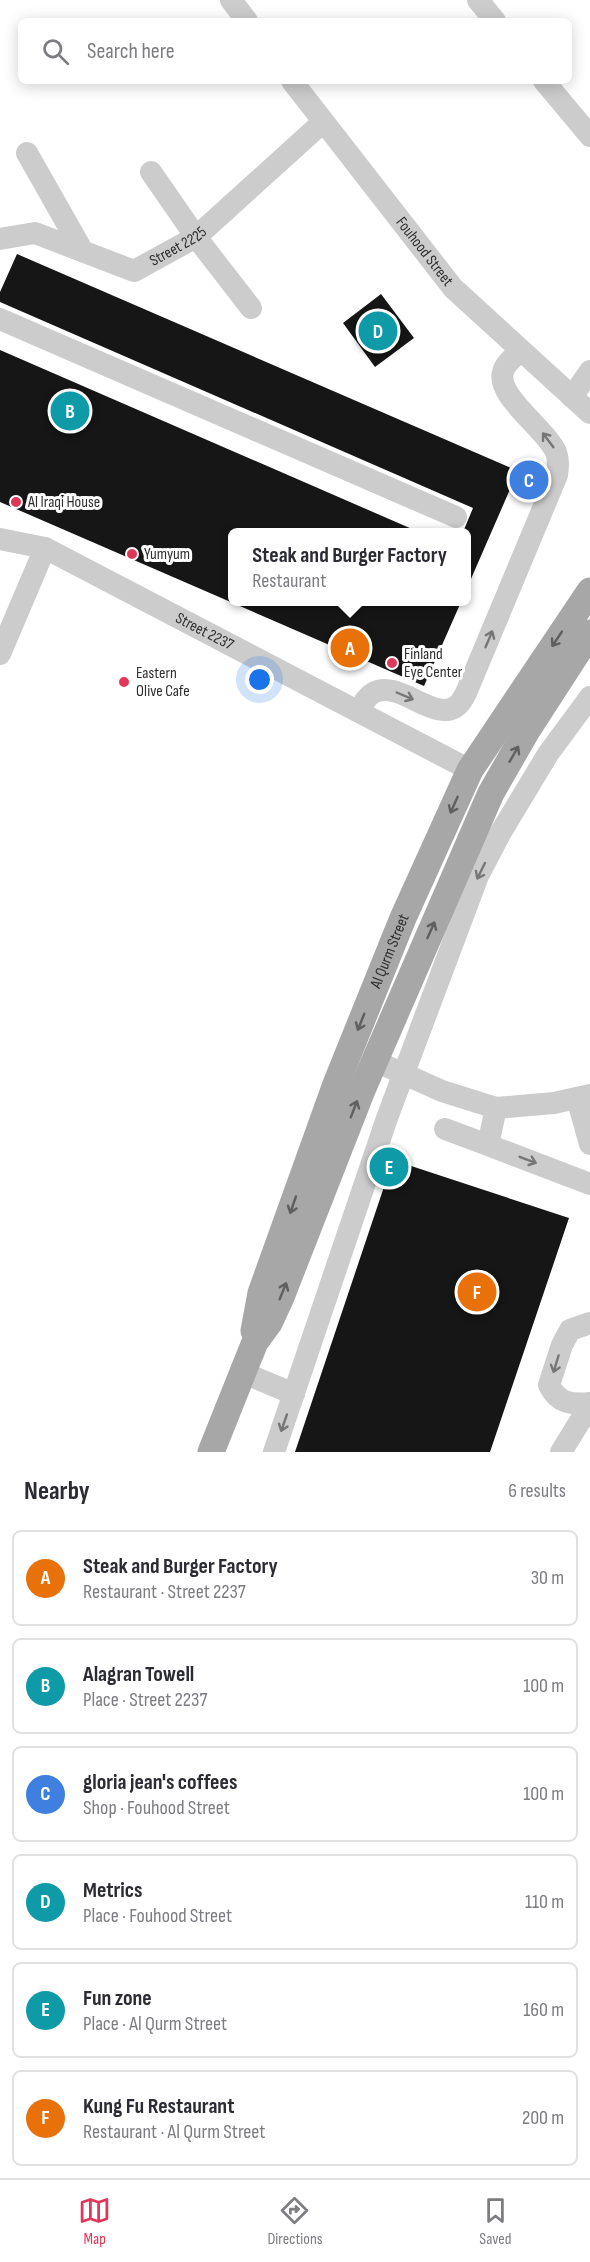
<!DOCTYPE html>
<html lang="en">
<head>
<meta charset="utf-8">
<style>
  body { margin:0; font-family:"Sofia Sans Condensed",sans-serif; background:#f2f2f3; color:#2b2b33 }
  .you { position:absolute; left:260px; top:680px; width:21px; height:21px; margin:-15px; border:4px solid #fff; border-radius:50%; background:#1a73e8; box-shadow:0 0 0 9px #1a73e833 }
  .badge { display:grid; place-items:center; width:39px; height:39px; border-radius:50%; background:#e03659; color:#fff; font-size:20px; font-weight:700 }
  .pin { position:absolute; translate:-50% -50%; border:3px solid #fff; box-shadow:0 2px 6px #0006 }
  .popup { position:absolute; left:228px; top:528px; width:243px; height:78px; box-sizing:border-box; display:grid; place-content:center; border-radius:9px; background:#fff; filter:drop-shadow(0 2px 4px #0005); font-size:20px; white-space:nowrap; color:#7c7c81 }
  .popup b { font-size:22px; color:#2b2b33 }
  .popup::after { content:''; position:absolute; left:50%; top:100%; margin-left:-12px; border:12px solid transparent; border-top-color:#fff }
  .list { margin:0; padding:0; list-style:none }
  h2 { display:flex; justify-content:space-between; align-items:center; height:78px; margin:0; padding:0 24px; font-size:26px }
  h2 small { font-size:20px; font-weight:400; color:#7c7c81 }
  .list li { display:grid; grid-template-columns:39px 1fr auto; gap:18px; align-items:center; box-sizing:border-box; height:96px; margin:0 12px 12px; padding:0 12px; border:2px solid #e1e1e2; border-radius:9px }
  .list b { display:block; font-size:22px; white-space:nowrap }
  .list p { margin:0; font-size:20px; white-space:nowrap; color:#7c7c81 }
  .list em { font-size:20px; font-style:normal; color:#7c7c81 }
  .icon { flex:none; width:33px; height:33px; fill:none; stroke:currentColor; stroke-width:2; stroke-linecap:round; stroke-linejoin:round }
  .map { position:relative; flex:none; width:590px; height:1452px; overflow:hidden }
  .search { position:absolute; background:#fff; box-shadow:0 3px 15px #0003; left:18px; right:18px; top:18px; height:66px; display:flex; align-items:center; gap:15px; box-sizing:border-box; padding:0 21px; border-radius:9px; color:#7c7c81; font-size:22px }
  .sheet { height:726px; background:#fff }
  nav { display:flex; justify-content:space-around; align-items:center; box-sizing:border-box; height:84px; border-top:2px solid #e1e1e2; background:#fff; font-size:16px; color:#7c7c81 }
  nav a { display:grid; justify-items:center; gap:3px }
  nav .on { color:#e03659 }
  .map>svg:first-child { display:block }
  .building { fill:#161616 }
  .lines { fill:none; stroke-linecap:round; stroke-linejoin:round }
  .minor { stroke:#ccc; stroke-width:22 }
  .major { stroke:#a7a7a7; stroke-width:27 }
  .oneway { stroke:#767676 }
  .oneway2 { stroke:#5f5f5f }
  .poi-dot { fill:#e03659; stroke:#fff; stroke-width:2 }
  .labels { text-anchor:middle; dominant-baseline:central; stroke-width:6; stroke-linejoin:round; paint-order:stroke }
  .street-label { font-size:16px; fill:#2f2f2f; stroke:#fff }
  .poi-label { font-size:16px; fill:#2f2f2f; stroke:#fff; text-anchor:start }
</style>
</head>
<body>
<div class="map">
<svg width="590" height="1452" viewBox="0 0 590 1452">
  <rect width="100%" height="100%" fill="#fff"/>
  <path class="building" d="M 17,254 L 518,471 L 467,588 L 467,532 L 463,532 L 473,508 L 0,302 L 0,292 Z
    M 381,294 L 414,338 L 375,367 L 343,323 Z
    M 0,350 L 419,532 L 233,532 L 233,602 L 461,602 L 424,686 L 0,502 Z
    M 393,1160 L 569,1218 L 490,1452 L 295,1452 Z"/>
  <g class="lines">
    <g class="minor">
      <path d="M 231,0 L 247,21"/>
      <path d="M 478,0 L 495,21"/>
      <path id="s1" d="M 292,81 L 453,288 L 590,413"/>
      <path d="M 544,81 L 590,136"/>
      <path d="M 27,153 L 82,250"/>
      <path d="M 151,172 L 196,237 L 251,308"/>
      <path id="s2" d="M 0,239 L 35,233 L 134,271 L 196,237 L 323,122"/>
      <path d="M 0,319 L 456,517"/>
      <path d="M 572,397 L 590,371"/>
      <path id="s3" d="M 0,539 L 45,548 L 470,770"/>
      <path d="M 0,654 L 45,548"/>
      <path d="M 359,712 C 362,705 366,697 373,693 C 399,678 436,725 458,705 C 461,702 464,697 466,693 L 557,475 C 558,467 559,460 556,452 C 546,429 496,396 503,372 C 505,363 514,357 521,351"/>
      <path d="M 375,1061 L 442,1091 L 496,1108 L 554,1103 L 590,1095"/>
      <path d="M 577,1098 L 590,1144"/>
      <path d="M 496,1108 L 488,1145 L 590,1184"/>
      <path d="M 445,1129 L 488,1145"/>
      <path d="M 590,1323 L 570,1330 L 562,1345 L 549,1385 C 558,1403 571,1405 590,1403"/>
      <path d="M 244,1373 L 294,1394"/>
      <path d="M 274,1452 L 387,1118 L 478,876 L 501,832 L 548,754 L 590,697"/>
      <path d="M 561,1452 L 590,1405"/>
    </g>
    <g class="major">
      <path id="s4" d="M 254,1331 L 261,1293 L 336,1084 L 403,918 L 470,770 L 590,591"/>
      <path d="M 211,1452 L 255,1342 L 269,1323 L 281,1297 L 362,1090 L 491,793 L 526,732 L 590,633"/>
    </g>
  </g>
  <defs><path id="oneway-shaft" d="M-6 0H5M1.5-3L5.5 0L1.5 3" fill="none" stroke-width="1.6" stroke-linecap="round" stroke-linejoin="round" transform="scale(1.5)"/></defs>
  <g class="oneway">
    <use href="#oneway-shaft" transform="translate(548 440) rotate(-127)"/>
    <use href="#oneway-shaft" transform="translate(489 639) rotate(-67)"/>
    <use href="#oneway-shaft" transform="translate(405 696) rotate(23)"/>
    <use href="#oneway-shaft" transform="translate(481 871) rotate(116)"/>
    <use href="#oneway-shaft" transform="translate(528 1160) rotate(21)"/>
    <use href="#oneway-shaft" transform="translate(556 1364) rotate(107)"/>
    <use href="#oneway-shaft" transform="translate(284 1423) rotate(109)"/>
  </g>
  <g class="oneway2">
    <use href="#oneway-shaft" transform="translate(557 639) rotate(124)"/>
    <use href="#oneway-shaft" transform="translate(514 754) rotate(-60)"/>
    <use href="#oneway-shaft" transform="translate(454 805) rotate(114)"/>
    <use href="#oneway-shaft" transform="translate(431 930) rotate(-66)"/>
    <use href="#oneway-shaft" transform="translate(361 1022) rotate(112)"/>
    <use href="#oneway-shaft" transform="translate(354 1109) rotate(-69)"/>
    <use href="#oneway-shaft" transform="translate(293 1205) rotate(109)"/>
    <use href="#oneway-shaft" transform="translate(283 1291) rotate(-68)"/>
  </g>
  <g class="poi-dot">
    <circle cx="16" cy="502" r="6"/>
    <circle cx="132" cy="554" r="6"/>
    <circle cx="392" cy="663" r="6"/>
    <circle cx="124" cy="682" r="6"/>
  </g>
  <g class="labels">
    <g class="street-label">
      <text stroke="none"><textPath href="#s2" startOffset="192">Street 2225</textPath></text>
      <text stroke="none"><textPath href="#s1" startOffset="216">Fouhood Street</textPath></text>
      <text stroke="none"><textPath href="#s3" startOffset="226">Street 2237</textPath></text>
      <text stroke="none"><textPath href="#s4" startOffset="404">Al Qurm Street</textPath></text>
    </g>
    <g class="poi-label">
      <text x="28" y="502">Al Iraqi House</text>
      <text x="144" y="554">Yumyum</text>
      <text x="404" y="654">Finland<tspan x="404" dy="18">Eye Center</tspan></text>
      <text x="136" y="673">Eastern<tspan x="136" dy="18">Olive Cafe</tspan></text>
    </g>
  </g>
</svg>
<div class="you"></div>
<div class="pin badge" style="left:350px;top:648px;background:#e8710a">A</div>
<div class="popup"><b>Steak and Burger Factory</b>Restaurant</div>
<div class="pin badge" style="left:70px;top:411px;background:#0f9aa8">B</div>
<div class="pin badge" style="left:529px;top:480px;background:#3f7fe0">C</div>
<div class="pin badge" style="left:378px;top:331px;background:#0f9aa8">D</div>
<div class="pin badge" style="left:389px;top:1167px;background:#0f9aa8">E</div>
<div class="pin badge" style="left:477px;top:1292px;background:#e8710a">F</div>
<div class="search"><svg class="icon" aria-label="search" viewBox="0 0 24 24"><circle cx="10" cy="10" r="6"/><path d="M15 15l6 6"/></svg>Search here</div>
</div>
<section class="sheet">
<h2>Nearby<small>6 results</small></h2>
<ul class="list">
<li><span class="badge" style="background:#e8710a">A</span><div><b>Steak and Burger Factory</b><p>Restaurant · Street 2237</p></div><em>30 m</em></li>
<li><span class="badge" style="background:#0f9aa8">B</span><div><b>Alagran Towell</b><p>Place · Street 2237</p></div><em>100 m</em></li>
<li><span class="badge" style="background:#3f7fe0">C</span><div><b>gloria jean's coffees</b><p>Shop · Fouhood Street</p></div><em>100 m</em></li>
<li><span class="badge" style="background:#0f9aa8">D</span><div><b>Metrics</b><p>Place · Fouhood Street</p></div><em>110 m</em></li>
<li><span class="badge" style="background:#0f9aa8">E</span><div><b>Fun zone</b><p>Place · Al Qurm Street</p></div><em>160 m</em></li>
<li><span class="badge" style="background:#e8710a">F</span><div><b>Kung Fu Restaurant</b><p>Restaurant · Al Qurm Street</p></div><em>200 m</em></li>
</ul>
</section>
<nav>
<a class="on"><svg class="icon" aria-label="map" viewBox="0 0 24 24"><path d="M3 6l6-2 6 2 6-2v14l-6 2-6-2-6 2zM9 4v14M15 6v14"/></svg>Map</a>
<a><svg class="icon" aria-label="directions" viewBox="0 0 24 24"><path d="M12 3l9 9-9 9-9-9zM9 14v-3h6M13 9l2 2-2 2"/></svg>Directions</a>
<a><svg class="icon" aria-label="saved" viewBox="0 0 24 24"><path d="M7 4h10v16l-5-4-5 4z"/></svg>Saved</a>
</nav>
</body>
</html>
